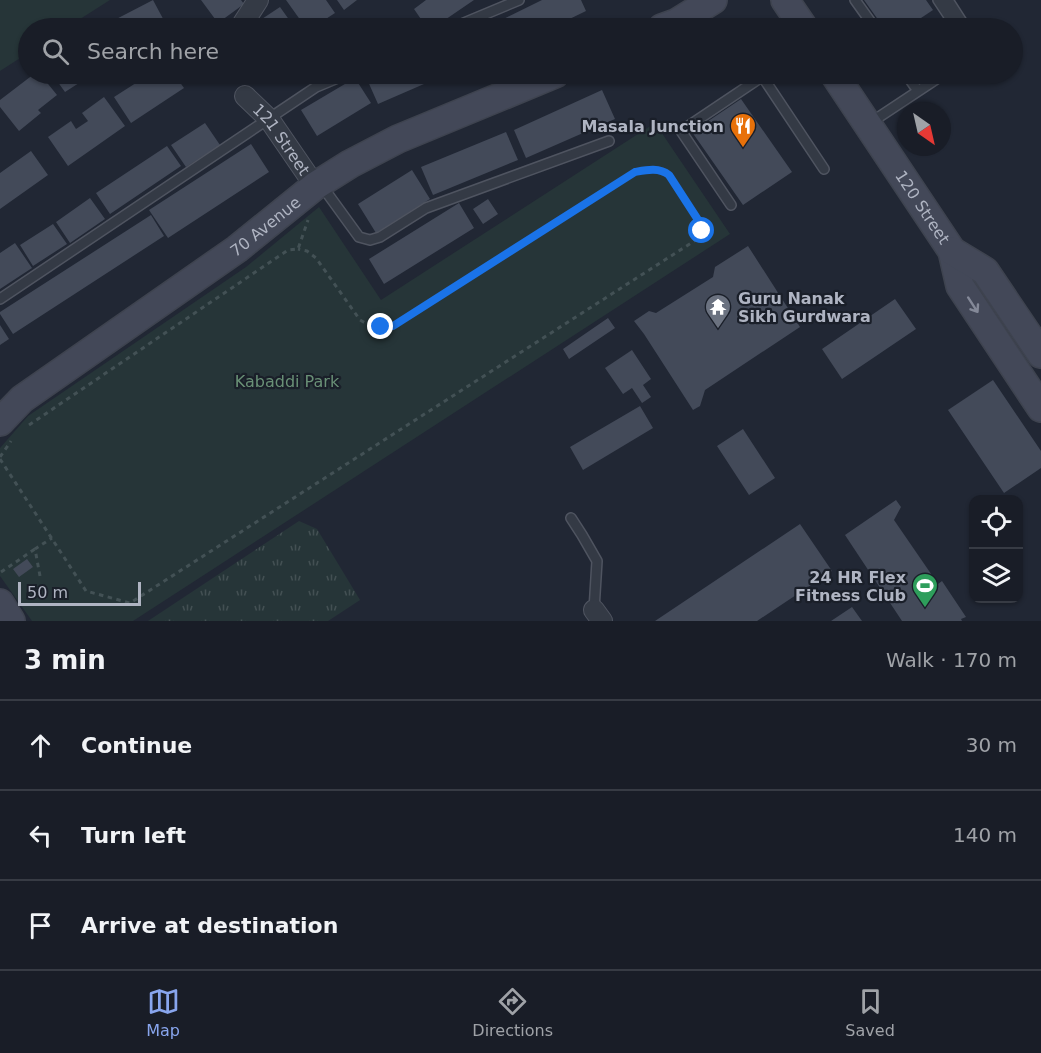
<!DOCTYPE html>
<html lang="en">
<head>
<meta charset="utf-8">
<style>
  body { margin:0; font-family:"DejaVu Sans",sans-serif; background:#262a33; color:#f1f3f6 }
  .controls { position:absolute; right:18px; bottom:18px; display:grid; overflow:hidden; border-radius:12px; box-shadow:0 2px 4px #0004 }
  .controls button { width:54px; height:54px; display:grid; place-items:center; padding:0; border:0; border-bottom:2px solid #373b44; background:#191d27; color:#f1f3f6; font:30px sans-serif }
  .compass { position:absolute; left:897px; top:102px; width:54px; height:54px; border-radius:50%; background:#191d27; box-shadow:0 2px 4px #0004; rotate:146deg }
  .scale { position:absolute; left:18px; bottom:15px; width:123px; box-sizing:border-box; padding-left:6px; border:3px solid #afb4c2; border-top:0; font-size:16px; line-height:21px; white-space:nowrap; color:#afb4c2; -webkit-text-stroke:4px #1a1f29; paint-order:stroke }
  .stop { position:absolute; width:18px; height:18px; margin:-14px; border:4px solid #1a73e8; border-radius:50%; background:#fff }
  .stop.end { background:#1a73e8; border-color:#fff; box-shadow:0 2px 6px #0008 }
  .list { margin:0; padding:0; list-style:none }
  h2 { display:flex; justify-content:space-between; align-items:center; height:78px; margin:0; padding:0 24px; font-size:26px }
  h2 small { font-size:20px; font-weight:400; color:#9fa2a7 }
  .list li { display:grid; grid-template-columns:39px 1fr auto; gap:18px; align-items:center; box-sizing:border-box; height:90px; padding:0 24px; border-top:2px solid #373b44 }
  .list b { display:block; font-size:22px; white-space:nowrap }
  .list em { font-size:20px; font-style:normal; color:#9fa2a7 }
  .icon { flex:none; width:33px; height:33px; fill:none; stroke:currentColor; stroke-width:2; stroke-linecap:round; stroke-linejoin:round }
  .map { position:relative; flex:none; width:1041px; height:621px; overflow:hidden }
  .search { position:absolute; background:#191d27; box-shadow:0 2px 4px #0004; left:18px; right:18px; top:18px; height:66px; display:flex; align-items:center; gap:15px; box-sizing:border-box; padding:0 21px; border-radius:33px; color:#9fa2a7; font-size:22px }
  .sheet { height:348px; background:#191d27 }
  nav { display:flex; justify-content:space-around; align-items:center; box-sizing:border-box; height:84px; border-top:2px solid #373b44; background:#191d27; font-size:16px; color:#9fa2a7 }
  nav a { display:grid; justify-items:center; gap:3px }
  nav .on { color:#88a5ed }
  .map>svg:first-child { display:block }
  .grass { fill:url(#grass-tufts) }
  .park { fill:#263538 }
  .building { fill:#434a59 }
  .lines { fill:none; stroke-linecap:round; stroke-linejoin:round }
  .lane-casing { stroke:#4f5460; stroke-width:12 }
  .street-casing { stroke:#4f5460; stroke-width:22 }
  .secondary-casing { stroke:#3e434f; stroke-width:30 }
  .path { stroke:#435155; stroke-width:3; stroke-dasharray:4.5 4.5; stroke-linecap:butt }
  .lane { stroke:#343a45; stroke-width:9 }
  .street { stroke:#343a45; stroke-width:20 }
  .secondary { stroke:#434858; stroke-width:27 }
  .oneway { stroke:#848998 }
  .route { stroke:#1a73e8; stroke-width:8 }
  .labels { text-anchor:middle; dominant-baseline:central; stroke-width:4.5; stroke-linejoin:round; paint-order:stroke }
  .poi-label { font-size:16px; font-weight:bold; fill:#afb4c2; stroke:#1a1f29; text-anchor:end }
  .street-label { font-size:16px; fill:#afb4c2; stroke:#1a1f29 }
  .park-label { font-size:16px; fill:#699076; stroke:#1a1f29 }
</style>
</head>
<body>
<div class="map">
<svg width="1041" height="621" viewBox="0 0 1041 621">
  <defs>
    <pattern id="grass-tufts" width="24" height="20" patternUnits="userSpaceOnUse" patternTransform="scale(1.5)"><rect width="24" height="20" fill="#263538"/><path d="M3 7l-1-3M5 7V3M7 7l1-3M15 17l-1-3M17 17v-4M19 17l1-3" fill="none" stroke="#435053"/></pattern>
  </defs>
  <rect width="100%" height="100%" fill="#212734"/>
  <path class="grass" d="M 299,521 L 317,529 L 360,600 L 328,621 L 148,621 Z"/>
  <path class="park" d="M 0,0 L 110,0 L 66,28 L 28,28 L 28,53 L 0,71 Z
    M 655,123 L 730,234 L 133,621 L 32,621 L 0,576 L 0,448 L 28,416 L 246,267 L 319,207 L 381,300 Z"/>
  <path class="building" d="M 153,0 L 168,28 L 99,28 Z
    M 201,0 L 241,0 L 244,4 L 218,23 Z
    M 286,0 L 326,0 L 335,13 L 312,28 L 306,28 Z
    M 337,0 L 357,0 L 344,10 Z
    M 426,0 L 474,0 L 433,28 L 427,28 L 414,9 Z
    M 542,0 L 581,0 L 586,11 L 551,28 L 485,28 Z
    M 864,0 L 926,0 L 933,10 L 906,28 L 884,28 Z
    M 280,7 L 295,28 L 255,28 L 253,25 Z
    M 34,74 L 40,74 L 57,95 L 38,110 L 41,113 L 19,131 L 0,107 L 0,100 Z
    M 52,74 L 93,74 L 65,92 Z
    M 150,74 L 174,74 L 184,88 L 131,123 L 114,97 Z
    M 374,74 L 447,74 L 378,104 L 366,77 Z
    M 355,78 L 371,103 L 317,136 L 301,110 Z
    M 602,90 L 615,119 L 526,158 L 514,130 Z
    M 104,97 L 125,126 L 68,166 L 48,137 L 71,121 L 76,129 L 88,121 L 82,113 Z
    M 741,99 L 792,172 L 743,205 L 692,132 Z
    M 205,123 L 220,145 L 186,167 L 171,145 Z
    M 506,132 L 518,160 L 433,195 L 421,167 Z
    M 251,144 L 269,172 L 168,238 L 149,210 Z
    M 167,146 L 181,166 L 110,214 L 96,193 Z
    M 31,151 L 48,175 L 0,209 L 0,173 Z
    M 412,170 L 430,199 L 376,233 L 358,204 Z
    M 90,198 L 105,219 L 70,243 L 56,222 Z
    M 488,199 L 498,214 L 483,224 L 473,209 Z
    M 459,203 L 474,228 L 384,284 L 369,259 Z
    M 151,215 L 164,236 L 13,334 L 0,314 L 0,312 Z
    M 53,224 L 67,244 L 33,266 L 20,245 Z
    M 15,243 L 32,268 L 0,289 L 0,253 Z
    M 748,246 L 800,327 L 705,390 L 700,406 L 693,410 L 644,334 L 634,321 L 649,311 L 656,313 L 713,277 L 715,267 Z
    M 895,299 L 916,329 L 842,379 L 822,349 Z
    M 608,318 L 615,328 L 569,359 L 563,349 Z
    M 0,325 L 9,339 L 0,345 Z
    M 632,350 L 651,379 L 643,385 L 651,397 L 642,403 L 632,388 L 623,394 L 605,368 Z
    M 993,380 L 1041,451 L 1041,468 L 1004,493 L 948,410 Z
    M 640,406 L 653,428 L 583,470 L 570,447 Z
    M 743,429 L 775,478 L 749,495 L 717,446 Z
    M 896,500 L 901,507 L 894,520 L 938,584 L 942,581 L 966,617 L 961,619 L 962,621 L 902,621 L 845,535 Z
    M 800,524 L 832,571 L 757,621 L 655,621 Z
    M 27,559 L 33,567 L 19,577 L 13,569 Z
    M 852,607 L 862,621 L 831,621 Z"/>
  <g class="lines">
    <defs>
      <path id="lane" d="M 855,0 L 875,28
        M 938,0 L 956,27
        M 948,0 L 966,28
        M 452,28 L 519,0
        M 906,74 L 918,91
        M 762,76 L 824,169
        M 870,123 L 944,74
        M 322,186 L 359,237 L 370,240 L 380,237 L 426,208 L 609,141
        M 731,205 L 681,131 L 766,74
        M 0,299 L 316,87 L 347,74
        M 571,518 L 582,535 L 597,561 L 594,610"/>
      <g id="street">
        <path d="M 242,25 L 258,0"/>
        <path id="s1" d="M 245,96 L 269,119 L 315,186"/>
        <path d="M 594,610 L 602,621"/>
      </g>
      <g id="secondary">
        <path d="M 785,0 L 804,28"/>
        <path d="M 662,28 L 676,23 L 713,0"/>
        <path id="s2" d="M 834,74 L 952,251 L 960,286 L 1041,408"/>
        <path d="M 952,251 L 985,271 L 1041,354"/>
        <path id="s3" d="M 0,422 L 22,399 L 237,249 L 315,186 L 350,164 L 398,139 L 555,74"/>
        <path d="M 0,603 L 11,621"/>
      </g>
    </defs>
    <use href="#lane" class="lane-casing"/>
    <use href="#street" class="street-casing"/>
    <use href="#secondary" class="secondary-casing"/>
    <path class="path" d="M 29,425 L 288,250 L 298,249 L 308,220
      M 0,457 L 11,441
      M 0,459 L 86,591 L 130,603 L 699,238 L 703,231 L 702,226 L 669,175 C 659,167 647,170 635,172 L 393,326 C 379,328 371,327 360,320 L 316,258 L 307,251 L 298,249
      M 1,572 L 35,549
      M 40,576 L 35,549 L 52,538"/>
    <use href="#lane" class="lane"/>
    <use href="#street" class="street"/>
    <use href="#secondary" class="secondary"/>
  </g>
  <defs><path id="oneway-shaft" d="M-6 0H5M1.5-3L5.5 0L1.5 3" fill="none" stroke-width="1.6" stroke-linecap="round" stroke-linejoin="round" transform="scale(1.5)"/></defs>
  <use class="oneway" href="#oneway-shaft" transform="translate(973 305) rotate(57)"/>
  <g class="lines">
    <path class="route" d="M 381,327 L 393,326 L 635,172 C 646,170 659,167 669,175 L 702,226 L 702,231"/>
  </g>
  <defs>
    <symbol id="restaurant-pin" viewBox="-11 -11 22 30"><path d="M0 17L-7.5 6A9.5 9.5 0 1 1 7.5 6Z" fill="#e8710a" stroke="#1a1f29"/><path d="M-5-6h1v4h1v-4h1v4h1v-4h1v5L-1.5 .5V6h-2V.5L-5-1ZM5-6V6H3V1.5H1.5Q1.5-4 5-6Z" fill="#fff"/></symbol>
    <symbol id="temple-pin" viewBox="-11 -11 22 30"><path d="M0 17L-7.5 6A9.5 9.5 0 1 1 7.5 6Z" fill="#6b7280" stroke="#1a1f29"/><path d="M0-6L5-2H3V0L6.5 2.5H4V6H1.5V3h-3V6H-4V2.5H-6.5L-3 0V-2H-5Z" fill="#fff"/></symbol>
    <symbol id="stadium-pin" viewBox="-11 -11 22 30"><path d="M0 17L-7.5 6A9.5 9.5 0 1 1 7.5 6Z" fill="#2e9e5b" stroke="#1a1f29"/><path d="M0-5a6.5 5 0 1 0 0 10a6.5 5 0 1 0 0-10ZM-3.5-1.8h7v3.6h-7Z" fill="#fff"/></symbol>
  </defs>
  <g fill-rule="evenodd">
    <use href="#restaurant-pin" x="728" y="111" width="30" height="40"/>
    <use href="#temple-pin" x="703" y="292" width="30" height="40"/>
    <use href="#stadium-pin" x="910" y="571" width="30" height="40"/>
  </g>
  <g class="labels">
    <g class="poi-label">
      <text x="724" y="126">Masala Junction</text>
      <text x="738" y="298" text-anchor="start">Guru Nanak<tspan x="738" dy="18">Sikh Gurdwara</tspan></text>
      <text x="906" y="577">24 HR Flex<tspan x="906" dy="18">Fitness Club</tspan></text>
    </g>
    <g class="street-label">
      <text stroke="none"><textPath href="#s1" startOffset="57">121 Street</textPath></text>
      <text stroke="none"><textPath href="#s2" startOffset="160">120 Street</textPath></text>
      <text stroke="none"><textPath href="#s3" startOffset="330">70 Avenue</textPath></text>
    </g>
    <g class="park-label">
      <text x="287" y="381">Kabaddi Park</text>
    </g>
  </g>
</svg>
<div class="controls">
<button><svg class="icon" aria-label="locate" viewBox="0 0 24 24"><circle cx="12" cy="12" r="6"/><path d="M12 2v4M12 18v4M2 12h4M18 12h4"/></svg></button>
<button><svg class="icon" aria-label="layers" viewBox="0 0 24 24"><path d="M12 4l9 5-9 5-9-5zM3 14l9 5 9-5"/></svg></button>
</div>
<svg class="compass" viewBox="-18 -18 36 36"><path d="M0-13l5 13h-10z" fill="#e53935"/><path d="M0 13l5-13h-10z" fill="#9fa2a7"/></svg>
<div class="scale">50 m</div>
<div class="stop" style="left:702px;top:231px"></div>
<div class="stop end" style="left:381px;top:327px"></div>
<div class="search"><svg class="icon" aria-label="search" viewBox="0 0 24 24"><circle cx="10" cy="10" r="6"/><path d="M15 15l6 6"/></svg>Search here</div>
</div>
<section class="sheet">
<h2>3 min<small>Walk · 170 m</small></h2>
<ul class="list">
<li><svg class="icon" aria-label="ahead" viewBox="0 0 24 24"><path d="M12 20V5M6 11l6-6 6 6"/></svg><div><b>Continue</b></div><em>30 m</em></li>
<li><svg class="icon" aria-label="left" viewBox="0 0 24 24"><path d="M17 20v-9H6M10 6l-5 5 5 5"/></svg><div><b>Turn left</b></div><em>140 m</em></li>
<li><svg class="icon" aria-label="arrive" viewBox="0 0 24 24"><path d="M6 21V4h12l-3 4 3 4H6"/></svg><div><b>Arrive at destination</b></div></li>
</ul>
</section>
<nav>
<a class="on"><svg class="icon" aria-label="map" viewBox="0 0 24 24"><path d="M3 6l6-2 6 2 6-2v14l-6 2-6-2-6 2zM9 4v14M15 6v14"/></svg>Map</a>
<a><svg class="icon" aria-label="directions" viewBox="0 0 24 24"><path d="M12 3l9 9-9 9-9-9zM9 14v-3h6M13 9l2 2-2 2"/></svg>Directions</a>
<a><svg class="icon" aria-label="saved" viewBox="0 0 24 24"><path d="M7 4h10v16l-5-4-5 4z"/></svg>Saved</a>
</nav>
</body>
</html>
